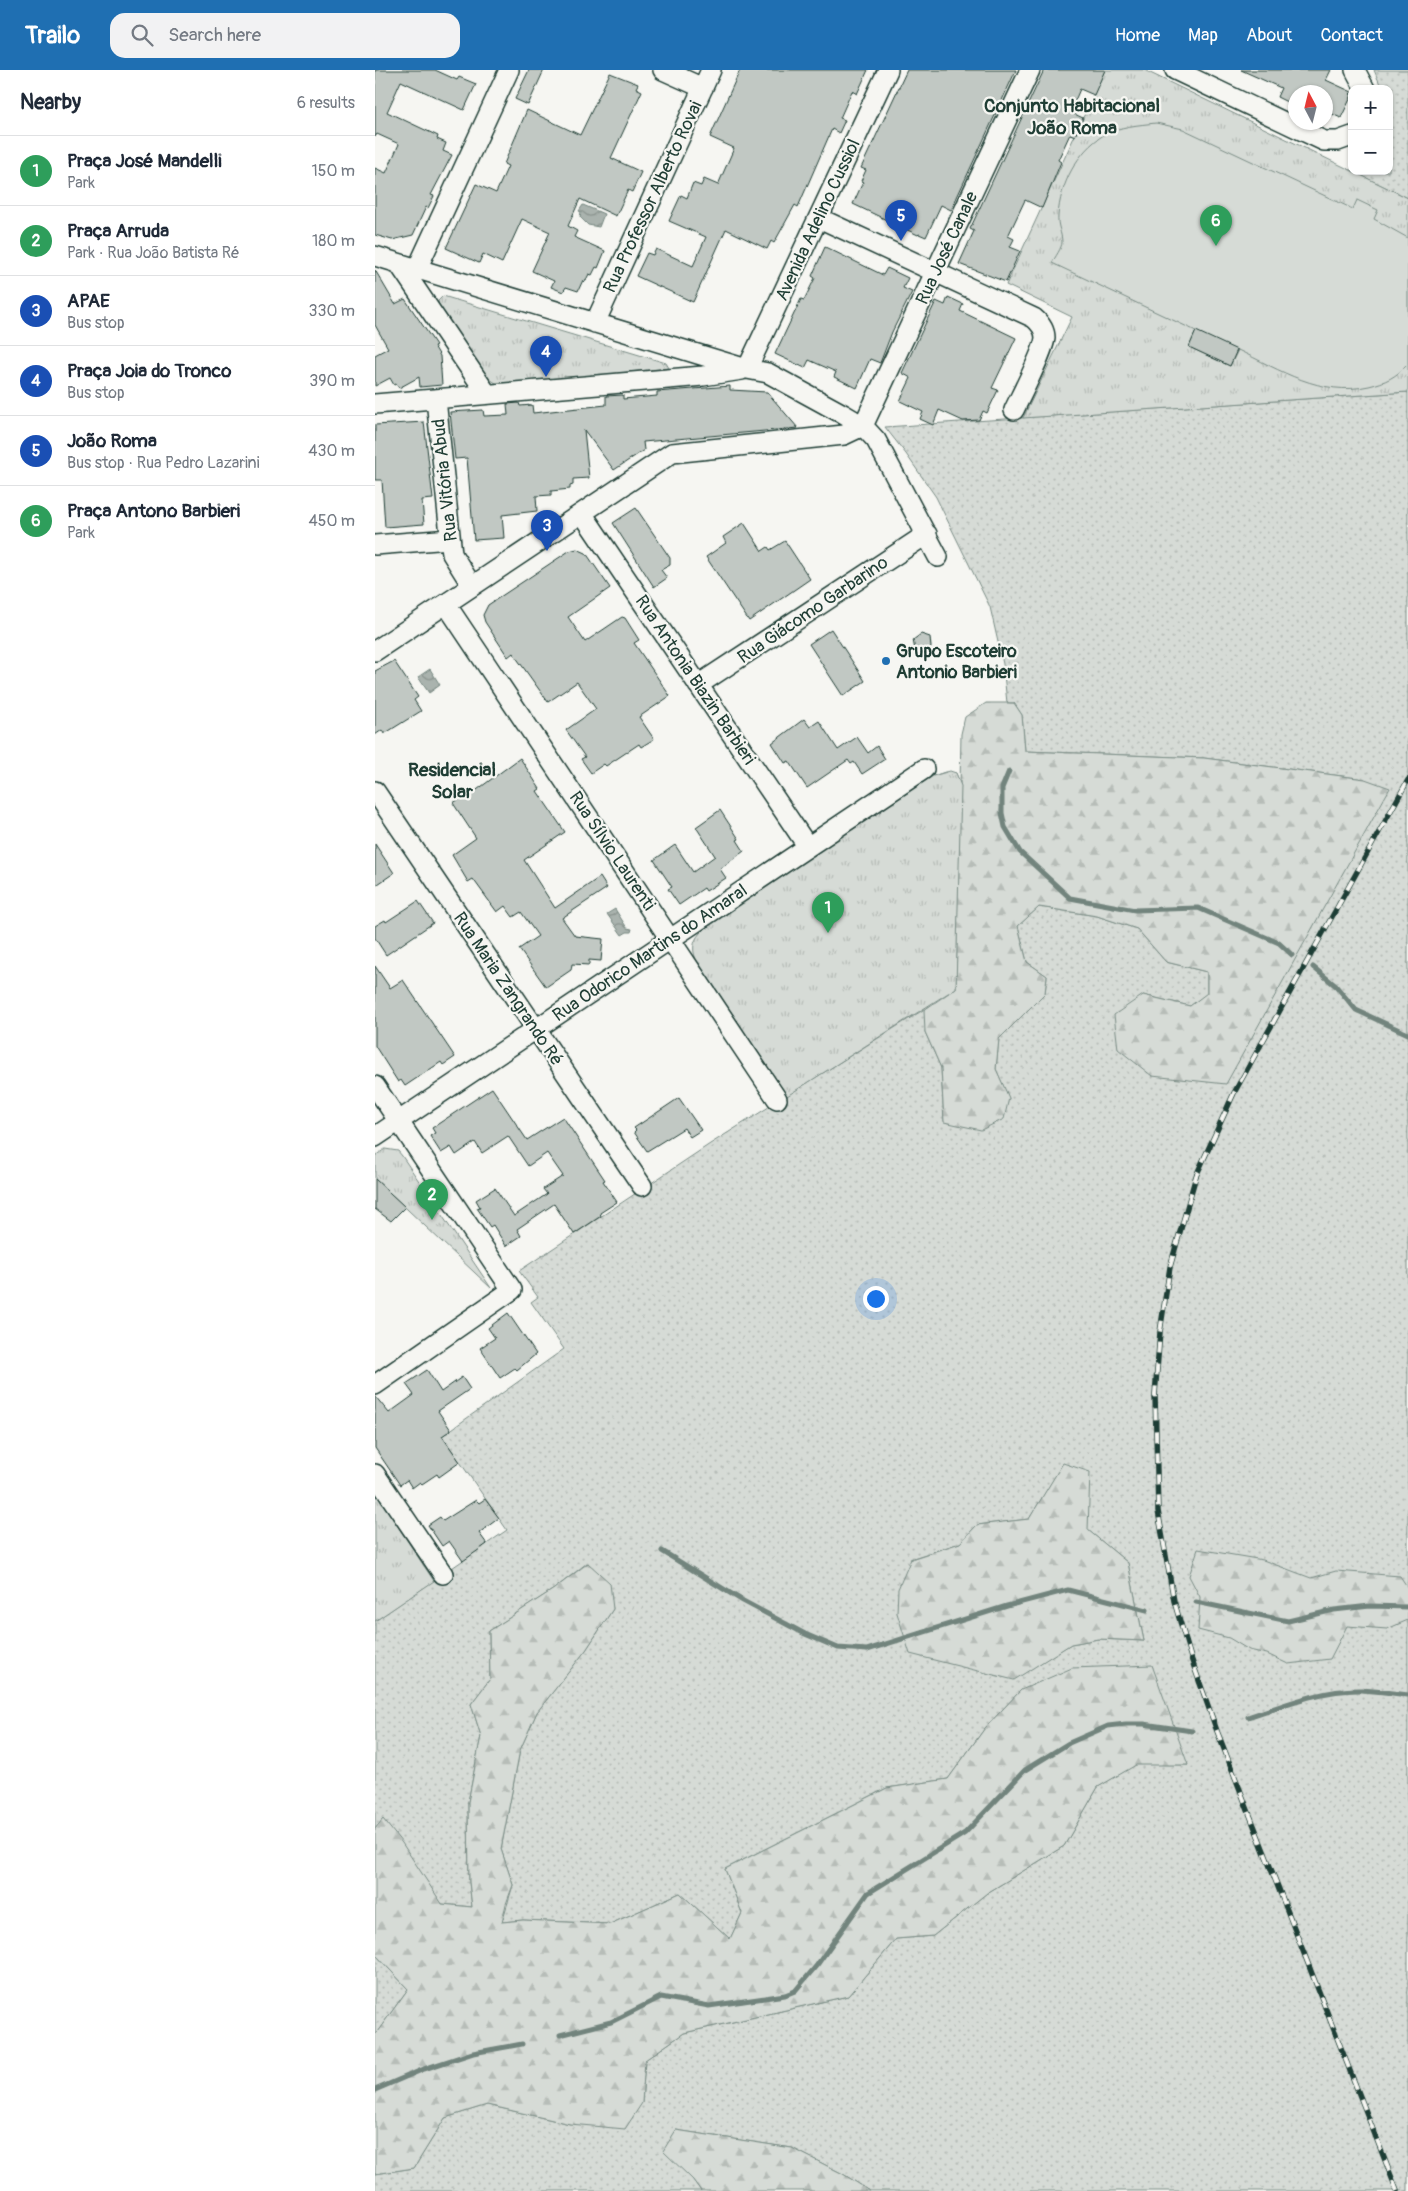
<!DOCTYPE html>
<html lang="en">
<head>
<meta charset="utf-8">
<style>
  body { margin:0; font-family:Pangolin,sans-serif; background:#f2f2f3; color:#1f2937 }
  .controls { position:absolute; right:15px; top:15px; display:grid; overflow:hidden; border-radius:10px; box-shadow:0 1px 4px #0004 }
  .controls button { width:45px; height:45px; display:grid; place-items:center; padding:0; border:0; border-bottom:1px solid #e0e1e3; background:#fff; color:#1f2937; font:25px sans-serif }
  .compass { position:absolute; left:913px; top:15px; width:45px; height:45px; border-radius:50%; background:#fff; box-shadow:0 1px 4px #0004; rotate:353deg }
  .you { position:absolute; left:500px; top:1228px; width:18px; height:18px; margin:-12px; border:4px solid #fff; border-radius:50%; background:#1a73e8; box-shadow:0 0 0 8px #1a73e833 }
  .badge { display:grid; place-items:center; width:32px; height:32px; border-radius:50%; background:#1f6fb2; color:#fff; font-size:16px; font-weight:700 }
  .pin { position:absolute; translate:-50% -41px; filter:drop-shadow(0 1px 2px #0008) }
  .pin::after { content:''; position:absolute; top:26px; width:18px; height:15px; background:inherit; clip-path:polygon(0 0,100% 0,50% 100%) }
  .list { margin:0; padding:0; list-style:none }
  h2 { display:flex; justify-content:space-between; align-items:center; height:65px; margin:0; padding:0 20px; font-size:21px }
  h2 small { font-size:16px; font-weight:400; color:#747a83 }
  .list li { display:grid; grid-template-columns:32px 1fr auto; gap:15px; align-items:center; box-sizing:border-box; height:70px; padding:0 20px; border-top:1px solid #e0e1e3 }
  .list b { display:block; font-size:19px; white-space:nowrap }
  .list p { margin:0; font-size:16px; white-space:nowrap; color:#747a83 }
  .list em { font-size:16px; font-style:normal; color:#747a83 }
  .icon { flex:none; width:28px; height:28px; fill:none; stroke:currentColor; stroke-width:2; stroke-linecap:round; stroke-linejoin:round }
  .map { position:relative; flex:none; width:1033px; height:2121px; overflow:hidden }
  header { display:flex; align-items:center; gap:30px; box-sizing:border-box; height:70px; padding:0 25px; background:#1f6fb2; color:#fff }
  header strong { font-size:24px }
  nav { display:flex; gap:28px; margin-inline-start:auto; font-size:18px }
  .search { width:350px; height:45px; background:#f2f2f3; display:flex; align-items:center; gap:12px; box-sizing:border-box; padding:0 18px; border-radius:15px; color:#747a83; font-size:19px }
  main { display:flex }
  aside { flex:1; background:#fff }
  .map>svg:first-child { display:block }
  .grass { fill:url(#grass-dots); stroke:#7a8c85; fill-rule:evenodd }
  .forest { fill:url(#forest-firs); stroke:#7a8c85 }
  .park { fill:url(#park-tufts); stroke:#7a8c85 }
  .pitch { fill:#d6dbd6; stroke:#7a8c85 }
  .water { fill:url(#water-waves); stroke:#72847d }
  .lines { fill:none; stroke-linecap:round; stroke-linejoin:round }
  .stream { stroke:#72847d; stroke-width:5 }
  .building { fill:#c1c8c3; stroke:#1f3d34 }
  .minor-casing { stroke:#1f3d34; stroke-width:22 }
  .minor { stroke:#f6f6f2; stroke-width:19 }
  .rail-casing { stroke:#1f3d34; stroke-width:5.5 }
  .rail { stroke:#f6f6f2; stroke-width:4; stroke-dasharray:11; stroke-linecap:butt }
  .poi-dot { fill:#1f6fb2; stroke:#f6f6f2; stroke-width:2 }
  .labels { text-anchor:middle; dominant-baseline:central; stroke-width:4.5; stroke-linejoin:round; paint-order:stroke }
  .street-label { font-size:18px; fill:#1f3d34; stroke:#f6f6f2 }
  .poi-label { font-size:18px; font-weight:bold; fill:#1f3d34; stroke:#f6f6f2; text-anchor:start }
  .neighbourhood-label { font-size:19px; font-weight:bold; fill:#1f3d34; stroke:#f6f6f2 }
</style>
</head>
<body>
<header>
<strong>Trailo</strong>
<div class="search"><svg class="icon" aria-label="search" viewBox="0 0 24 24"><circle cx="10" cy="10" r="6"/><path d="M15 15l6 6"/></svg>Search here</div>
<nav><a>Home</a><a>Map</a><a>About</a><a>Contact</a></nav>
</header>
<main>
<aside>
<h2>Nearby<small>6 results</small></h2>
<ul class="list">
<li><span class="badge" style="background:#2e9e5b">1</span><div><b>Praça José Mandelli</b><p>Park</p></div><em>150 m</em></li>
<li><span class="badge" style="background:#2e9e5b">2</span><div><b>Praça Arruda</b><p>Park · Rua João Batista Ré</p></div><em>180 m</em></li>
<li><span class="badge" style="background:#1a4fb4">3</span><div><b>APAE</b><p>Bus stop</p></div><em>330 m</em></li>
<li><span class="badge" style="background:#1a4fb4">4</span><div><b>Praça Joia do Tronco</b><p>Bus stop</p></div><em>390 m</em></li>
<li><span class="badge" style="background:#1a4fb4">5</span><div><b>João Roma</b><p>Bus stop · Rua Pedro Lazarini</p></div><em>430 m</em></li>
<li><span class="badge" style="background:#2e9e5b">6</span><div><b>Praça Antono Barbieri</b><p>Park</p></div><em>450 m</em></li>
</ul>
</aside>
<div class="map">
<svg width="1033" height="2121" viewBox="0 0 1033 2121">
  <defs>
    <pattern id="grass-dots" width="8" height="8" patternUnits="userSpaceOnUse" patternTransform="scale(1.25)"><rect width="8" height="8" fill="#d6dbd6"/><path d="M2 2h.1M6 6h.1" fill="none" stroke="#b7bdb8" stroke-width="1.8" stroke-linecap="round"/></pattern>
    <pattern id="forest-firs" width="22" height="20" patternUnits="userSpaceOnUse" patternTransform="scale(1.25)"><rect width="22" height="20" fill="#d6dbd6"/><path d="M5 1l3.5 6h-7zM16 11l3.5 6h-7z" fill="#b7bdb8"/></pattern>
    <pattern id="park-tufts" width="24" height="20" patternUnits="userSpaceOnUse" patternTransform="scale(1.25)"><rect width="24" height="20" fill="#d6dbd6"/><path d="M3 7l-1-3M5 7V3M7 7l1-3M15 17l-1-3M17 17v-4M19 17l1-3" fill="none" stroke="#b7bdb8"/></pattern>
    <pattern id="water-waves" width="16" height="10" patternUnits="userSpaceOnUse" patternTransform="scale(1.25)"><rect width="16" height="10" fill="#aab3ae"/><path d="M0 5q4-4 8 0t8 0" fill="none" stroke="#8a938e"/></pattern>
  </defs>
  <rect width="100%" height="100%" fill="#f6f6f2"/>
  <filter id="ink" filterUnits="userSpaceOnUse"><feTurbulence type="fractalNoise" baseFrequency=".02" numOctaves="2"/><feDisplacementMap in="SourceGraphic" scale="10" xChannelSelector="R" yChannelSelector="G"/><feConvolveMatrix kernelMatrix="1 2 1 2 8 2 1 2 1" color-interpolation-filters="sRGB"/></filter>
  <g filter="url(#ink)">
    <path class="grass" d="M 999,0 L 1033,0 L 1033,128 L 977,101 L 1014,101 L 1014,19 L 1007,19 Z
      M 1033,322 L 1033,2121 L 495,2121 L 468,2104 L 417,2078 L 301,2060 L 318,2110 L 326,2121 L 0,2121 L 0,2104 L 39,2098 L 70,2048 L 112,2035 L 195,2054 L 267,2033 L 270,1990 L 309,1963 L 473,1926 L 521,1869 L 558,1866 L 612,1823 L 689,1776 L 723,1717 L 761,1694 L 813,1695 L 646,1620 L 610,1658 L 573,1709 L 512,1718 L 350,1799 L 367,1843 L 355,1869 L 305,1823 L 235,1854 L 148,1850 L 127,1852 L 138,1815 L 126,1779 L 145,1680 L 162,1642 L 211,1580 L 238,1539 L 212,1493 L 179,1519 L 114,1561 L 115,1609 L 96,1634 L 106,1666 L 93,1732 L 94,1812 L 97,1837 L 67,1834 L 8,1749 L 0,1759 L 0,1551 L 132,1460 L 67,1366 L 189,1279 L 156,1232 L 163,1227 L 144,1201 L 335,1074 L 548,940 L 558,706 L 570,702 L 581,703 L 586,716 L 550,962 L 566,998 L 569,1051 L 634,1029 L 621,999 L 624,968 L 670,923 L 672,906 L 652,892 L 643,856 L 664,837 L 722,846 L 762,859 L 791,892 L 832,902 L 832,924 L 815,936 L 768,925 L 777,1006 L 990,709 L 829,688 L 650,681 L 647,645 L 639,633 L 632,633 L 628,594 L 615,537 L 561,427 L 531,384 L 510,357 ZM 688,1394 L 713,1460 L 753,1493 L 769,1571 L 723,1569 L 696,1574 L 639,1609 L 535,1489 L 585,1473 L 602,1455 L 654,1449 Z
      M 0,1871 L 2,1886 L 33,1919 L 0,1965 Z"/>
    <path class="forest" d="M 611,633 L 639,633 L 647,645 L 650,681 L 829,688 L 990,709 L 1015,718 L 851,1014 L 777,1006 L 743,979 L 739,945 L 768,925 L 815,936 L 832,923 L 832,902 L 791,892 L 762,859 L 722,846 L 664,837 L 643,856 L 652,892 L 672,906 L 670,923 L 624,969 L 621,999 L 634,1028 L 629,1049 L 606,1060 L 569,1052 L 566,998 L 550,962 L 549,940 L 581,918 L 586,664 L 590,647 Z
      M 688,1393 L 715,1402 L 713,1460 L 753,1493 L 769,1571 L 723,1569 L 696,1574 L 639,1610 L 535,1584 L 522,1543 L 523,1519 L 536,1489 L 585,1473 L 602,1455 L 654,1449 Z
      M 823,1479 L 888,1490 L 936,1508 L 961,1501 L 1025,1506 L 1033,1518 L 1033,1550 L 1012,1559 L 972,1556 L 955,1589 L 913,1594 L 892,1584 L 874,1580 L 854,1568 L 823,1560 L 825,1527 L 814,1506 Z
      M 213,1493 L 235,1513 L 238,1539 L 211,1580 L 162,1642 L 145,1680 L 126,1779 L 138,1815 L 131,1834 L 127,1852 L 148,1850 L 235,1854 L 305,1823 L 355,1869 L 367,1843 L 350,1799 L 512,1718 L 573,1709 L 610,1658 L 646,1620 L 697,1598 L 777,1595 L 813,1695 L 761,1695 L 723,1717 L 689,1776 L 612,1823 L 558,1866 L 521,1869 L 473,1926 L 309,1963 L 270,1990 L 267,2033 L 250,2059 L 195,2054 L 112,2035 L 70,2048 L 39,2098 L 0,2104 L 0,1965 L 33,1919 L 2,1886 L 0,1871 L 0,1759 L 8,1749 L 27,1773 L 67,1834 L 97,1837 L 94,1812 L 93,1732 L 106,1666 L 96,1634 L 115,1609 L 114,1561 L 179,1519 Z
      M 301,2060 L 417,2078 L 468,2104 L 495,2121 L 326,2121 L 318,2110 L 288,2081 Z"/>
    <path class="park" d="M 730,0 L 769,0 L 1033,128 L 1033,322 L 648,348 L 697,247 L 631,215 Z
      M 68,226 L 291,293 L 294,298 L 124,315 L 113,308 L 64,237 L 63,231 Z
      M 575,701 L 581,703 L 586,716 L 581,918 L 412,1026 L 321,889 C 316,878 319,868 328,860 L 558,706 Z
      M 10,1079 L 23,1081 L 27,1086 L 116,1218 L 0,1109 L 0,1086 Z
      M 0,1422 L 59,1511 L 0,1551 Z"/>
    <path class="pitch" d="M 781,53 L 808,59 L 978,139 L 982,130 L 1003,140 L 999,149 L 1033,168 L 1033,294 C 1021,307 1011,312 994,316 C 946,327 905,300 863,280 L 855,296 L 814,277 L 821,261 L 677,193 C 680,187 687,178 687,172 C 687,164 682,155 683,146 C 685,115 702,81 729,65 C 744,56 764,55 781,53 Z"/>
    <path class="water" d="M 208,135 L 229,144 L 224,157 L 213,155 L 205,147 L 206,142 L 204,141 Z
      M 55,599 L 65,615 L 54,623 L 43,607 Z
      M 240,839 L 252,858 L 257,859 L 256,862 L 252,862 L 247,865 L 232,844 Z"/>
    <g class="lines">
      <path class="stream" d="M 634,701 L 627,718 L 627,743 L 630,757 L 645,782 L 695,828 L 760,840 L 823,838 L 904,873 L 917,885
        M 938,897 L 961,916 L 981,940 L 1033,964
        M 287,1481 L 368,1531 L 430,1564 L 463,1578 L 492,1580 L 632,1536 L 693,1520 L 772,1540
        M 821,1532 L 913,1551 L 959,1540 L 995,1536 L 1033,1537
        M 873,1647 C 909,1635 948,1619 986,1620 C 1002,1621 1018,1623 1033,1625
        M 185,1965 L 236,1952 L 286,1927 L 334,1936 L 410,1925 L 420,1921 L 442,1895 L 493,1823 L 590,1763 L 650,1700 L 694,1673 L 733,1656 L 751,1654 L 769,1654 L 817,1661
        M 0,2020 L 49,1999 L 98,1983 L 147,1974"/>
    </g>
    <path class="building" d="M 0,0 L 60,0 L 82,10 L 84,7 L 101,14 L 89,40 L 26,11 L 12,42 L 63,66 L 62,69 L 71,73 L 68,81 L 77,85 L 56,125 L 59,126 L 53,138 L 51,137 L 38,165 L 17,170 L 0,165 L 0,98 L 11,103 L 24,74 L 2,64 L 0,67 Z
      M 154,0 L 169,0 L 153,35 L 140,29 Z
      M 365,0 L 493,0 L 482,24 L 477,21 L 465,48 L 470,50 L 464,63 L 457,59 L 423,137 L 420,135 L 399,173 L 396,171 L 392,179 L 351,159 L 318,232 L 261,206 L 272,183 L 278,185 L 281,179 L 318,196 L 331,167 L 294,151 L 306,125 L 312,128 L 318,113 L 326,116 L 329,109 L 343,115 L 359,78 L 335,67 Z
      M 532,0 L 641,0 L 576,140 L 566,135 L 551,167 L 544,164 L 543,165 L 478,134 L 488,112 L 486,111 L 491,100 L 486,98 Z
      M 669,0 L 730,0 L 719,25 L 705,19 L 695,42 L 708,48 L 700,66 L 695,64 L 683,90 L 686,92 L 667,138 L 650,130 L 633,166 L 639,169 L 635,177 L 645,181 L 631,212 L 584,194 L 599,161 L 595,159 Z
      M 866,0 L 956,0 L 951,10 L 977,22 L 975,24 L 977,25 L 966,48 L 950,41 L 950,22 L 920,22 L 920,36 L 902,27 L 906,18 Z
      M 235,3 L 263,14 L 261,18 L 267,21 L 236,88 L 266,102 L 257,122 L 253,120 L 241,146 L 205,129 L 193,156 L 202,161 L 199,167 L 230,181 L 223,198 L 221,197 L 217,205 L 214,204 L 210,212 L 208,210 L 203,221 L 191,217 L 188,222 L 176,217 L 179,211 L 157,201 L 175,162 L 147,149 L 127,193 L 108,184 L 104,193 L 71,178 L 101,114 L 121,123 L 133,96 L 129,94 L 152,40 L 205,65 Z
      M 450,177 L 508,205 L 512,198 L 533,208 L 528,218 L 537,222 L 517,262 L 505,293 L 495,289 L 482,318 L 459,307 L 461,302 L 434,290 L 430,298 L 400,284 L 426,229 L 429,230 L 440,208 L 437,206 Z
      M 0,200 L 20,234 L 30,229 L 61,275 L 59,276 L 65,286 L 67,315 L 45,317 L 44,307 L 24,318 L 21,314 L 19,315 L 15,308 L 0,316 L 0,285 L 13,278 L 0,255 Z
      M 573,227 L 588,234 L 585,241 L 641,268 L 617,318 L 623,320 L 612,343 L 608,341 L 604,350 L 588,351 L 564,340 L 558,355 L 545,349 L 548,342 L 525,331 L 536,308 L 527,303 L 561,231 L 570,235 Z
      M 821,261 L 862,280 L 855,296 L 814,277 Z
      M 355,316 L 355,320 L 392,322 L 423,358 L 268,372 L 269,380 L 239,400 L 209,360 L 214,408 L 198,409 L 198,415 L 195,416 L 195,419 L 176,421 L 176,425 L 161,426 L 162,441 L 127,445 L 129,468 L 99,470 L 92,388 L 80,389 L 75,342 L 108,340 L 109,346 L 133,345 L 132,334 L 144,333 L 145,336 L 157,335 L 158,343 L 231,335 L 231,326 L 248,325 L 248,329 L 282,326 L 282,322 Z
      M 49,352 L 58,429 L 47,430 L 49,454 L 10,457 L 7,410 L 0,410 L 0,355 Z
      M 261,438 L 295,488 L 295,495 L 286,500 L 292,508 L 279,517 L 238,453 Z
      M 369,453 L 387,481 L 393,477 L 395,480 L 410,471 L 435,509 L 374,551 L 331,487 L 351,473 L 348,467 Z
      M 202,479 L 211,483 L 235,518 L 193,547 L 210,572 L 247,547 L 250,548 L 264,570 L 259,573 L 295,626 L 264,647 L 279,669 L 266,677 L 264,674 L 231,696 L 229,694 L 216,703 L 206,689 L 210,687 L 191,660 L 221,639 L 202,612 L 173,632 L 138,583 L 133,587 L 110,552 L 108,545 L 113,535 L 194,481 Z
      M 456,559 L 490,611 L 468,626 L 434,574 Z
      M 546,564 L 555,567 L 556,577 L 549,583 L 540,580 L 538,570 Z
      M 19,591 L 43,627 L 39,630 L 46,641 L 9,664 L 7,660 L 0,665 L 0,601 Z
      M 429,649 L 435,657 L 444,651 L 463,680 L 482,667 L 493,683 L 502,676 L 510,689 L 487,704 L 479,692 L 476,694 L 473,690 L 432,718 L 414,691 L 410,693 L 397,673 Z
      M 145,688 L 165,719 L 162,721 L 190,762 L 149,790 L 180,838 L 225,807 L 232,818 L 187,848 L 200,866 L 228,869 L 226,891 L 214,890 L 214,895 L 197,894 L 196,900 L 171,917 L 144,879 L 163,866 L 146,842 L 138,847 L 130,836 L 122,842 L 98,809 L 93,812 L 77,785 L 101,768 L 78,733 L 89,726 L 91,728 Z
      M 345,740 L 364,769 L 362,770 L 369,781 L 345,799 L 351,808 L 331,821 L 329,818 L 304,835 L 293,819 L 297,817 L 279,790 L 300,775 L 318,802 L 340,786 L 321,757 Z
      M 0,774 L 19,803 L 0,816 Z
      M 43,831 L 58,853 L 11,885 L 0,868 L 0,856 L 10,850 L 11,852 Z
      M 0,896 L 15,918 L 28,910 L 80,987 L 68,995 L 66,992 L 30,1016 L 26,1010 L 23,1012 L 0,976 Z
      M 117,1018 L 152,1070 L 188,1047 L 230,1110 L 228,1111 L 242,1132 L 225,1143 L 226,1146 L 199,1164 L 179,1134 L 142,1159 L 146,1166 L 131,1176 L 118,1155 L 115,1157 L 102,1138 L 105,1137 L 101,1130 L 120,1118 L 139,1146 L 172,1124 L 168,1119 L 188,1106 L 172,1083 L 153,1096 L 133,1066 L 107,1083 L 100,1072 L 81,1085 L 76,1077 L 66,1083 L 55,1066 L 60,1063 L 57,1058 Z
      M 304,1028 L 326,1060 L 315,1067 L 309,1058 L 272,1081 L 259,1062 L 261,1060 L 259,1058 Z
      M 0,1109 L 30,1137 L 16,1151 L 0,1139 Z
      M 133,1243 L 161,1284 L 142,1300 L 140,1298 L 125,1308 L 105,1278 L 120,1268 L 113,1258 Z
      M 52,1300 L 66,1322 L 87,1307 L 95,1319 L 63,1341 L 76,1360 L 67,1366 L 85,1392 L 64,1407 L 62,1404 L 47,1414 L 45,1412 L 37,1418 L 32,1410 L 25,1415 L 0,1378 L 0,1326 L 14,1343 L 39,1325 L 31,1314 Z
      M 110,1429 L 124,1448 L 104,1463 L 112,1474 L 88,1491 L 74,1471 L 67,1476 L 53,1455 L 65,1447 L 68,1451 L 101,1430 L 104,1433 Z"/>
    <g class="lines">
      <defs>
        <path id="minor" d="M 288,0 L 328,18
          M 800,0 L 949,71 L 963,71 L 977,66
          M 980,0 L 990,19
          M 444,148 L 659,248 C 665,253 670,259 670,268 C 669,281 646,325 639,340
          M 0,186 L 372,299 L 393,303 L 468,344 L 488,356 L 501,370 L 563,487
          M 24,194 L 112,324
          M 42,199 L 134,0
          M 220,253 L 336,0
          M 372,299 L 513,0
          M 61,329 L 77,484 L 97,516
          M 0,334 L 328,306 L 367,300
          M 207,443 L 433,777
          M 0,475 L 75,469
          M 71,534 L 402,1029
          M 0,581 L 297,383 L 469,365 L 488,356 L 655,0
          M 323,615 L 552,464
          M 0,721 L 267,1116
          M 0,1016 L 137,1220 L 0,1315
          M 0,1067 L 549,699
          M 0,1404 L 68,1504"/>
      </defs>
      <use href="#minor" class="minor-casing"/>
      <use href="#minor" class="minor"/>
      <defs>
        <path id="rail" d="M 1022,2121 L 842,1661 L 816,1588 L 799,1531 L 783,1441 L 780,1325 L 785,1262 L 795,1197 L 821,1106 L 859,1023 L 1033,710"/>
      </defs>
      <use href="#rail" class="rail-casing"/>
      <use href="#rail" class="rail"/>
    </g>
  </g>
  <circle class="poi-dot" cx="511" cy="591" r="5"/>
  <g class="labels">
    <g class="street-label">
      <text transform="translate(278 127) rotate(-65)">Rua Professor Alberto Rovai</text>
      <text transform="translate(443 150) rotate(-65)">Avenida Adelino Cussiol</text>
      <text transform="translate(572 178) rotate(-65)">Rua José Canale</text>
      <text transform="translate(70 410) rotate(-96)">Rua Vitória Abud</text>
      <text transform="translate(438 540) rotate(-34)">Rua Giácomo Garbarino</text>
      <text transform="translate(320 610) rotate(56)">Rua Antonia Biazin Barbieri</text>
      <text transform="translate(237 781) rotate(56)">Rua Sílvio Laurenti</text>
      <text transform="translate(275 883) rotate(-34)">Rua Odorico Martins do Amaral</text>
      <text transform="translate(133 919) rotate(56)">Rua Maria Zangrando Ré</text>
    </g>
    <g class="poi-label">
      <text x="521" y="581">Grupo Escoteiro<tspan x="521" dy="21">Antonio Barbieri</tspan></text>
    </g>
    <g class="neighbourhood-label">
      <text x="697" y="36">Conjunto Habitacional<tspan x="697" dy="22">João Roma</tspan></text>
      <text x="77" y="700">Residencial<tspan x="77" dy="22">Solar</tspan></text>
    </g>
  </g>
</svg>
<div class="controls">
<button>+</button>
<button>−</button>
</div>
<svg class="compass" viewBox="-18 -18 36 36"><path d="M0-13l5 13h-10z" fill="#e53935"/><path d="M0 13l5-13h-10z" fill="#747a83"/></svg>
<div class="you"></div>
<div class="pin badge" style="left:453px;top:863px;background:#2e9e5b">1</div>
<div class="pin badge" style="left:57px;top:1150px;background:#2e9e5b">2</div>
<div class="pin badge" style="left:172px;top:481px;background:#1a4fb4">3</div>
<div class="pin badge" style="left:171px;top:307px;background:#1a4fb4">4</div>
<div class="pin badge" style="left:526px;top:171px;background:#1a4fb4">5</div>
<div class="pin badge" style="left:841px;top:176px;background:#2e9e5b">6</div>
</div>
</main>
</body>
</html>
